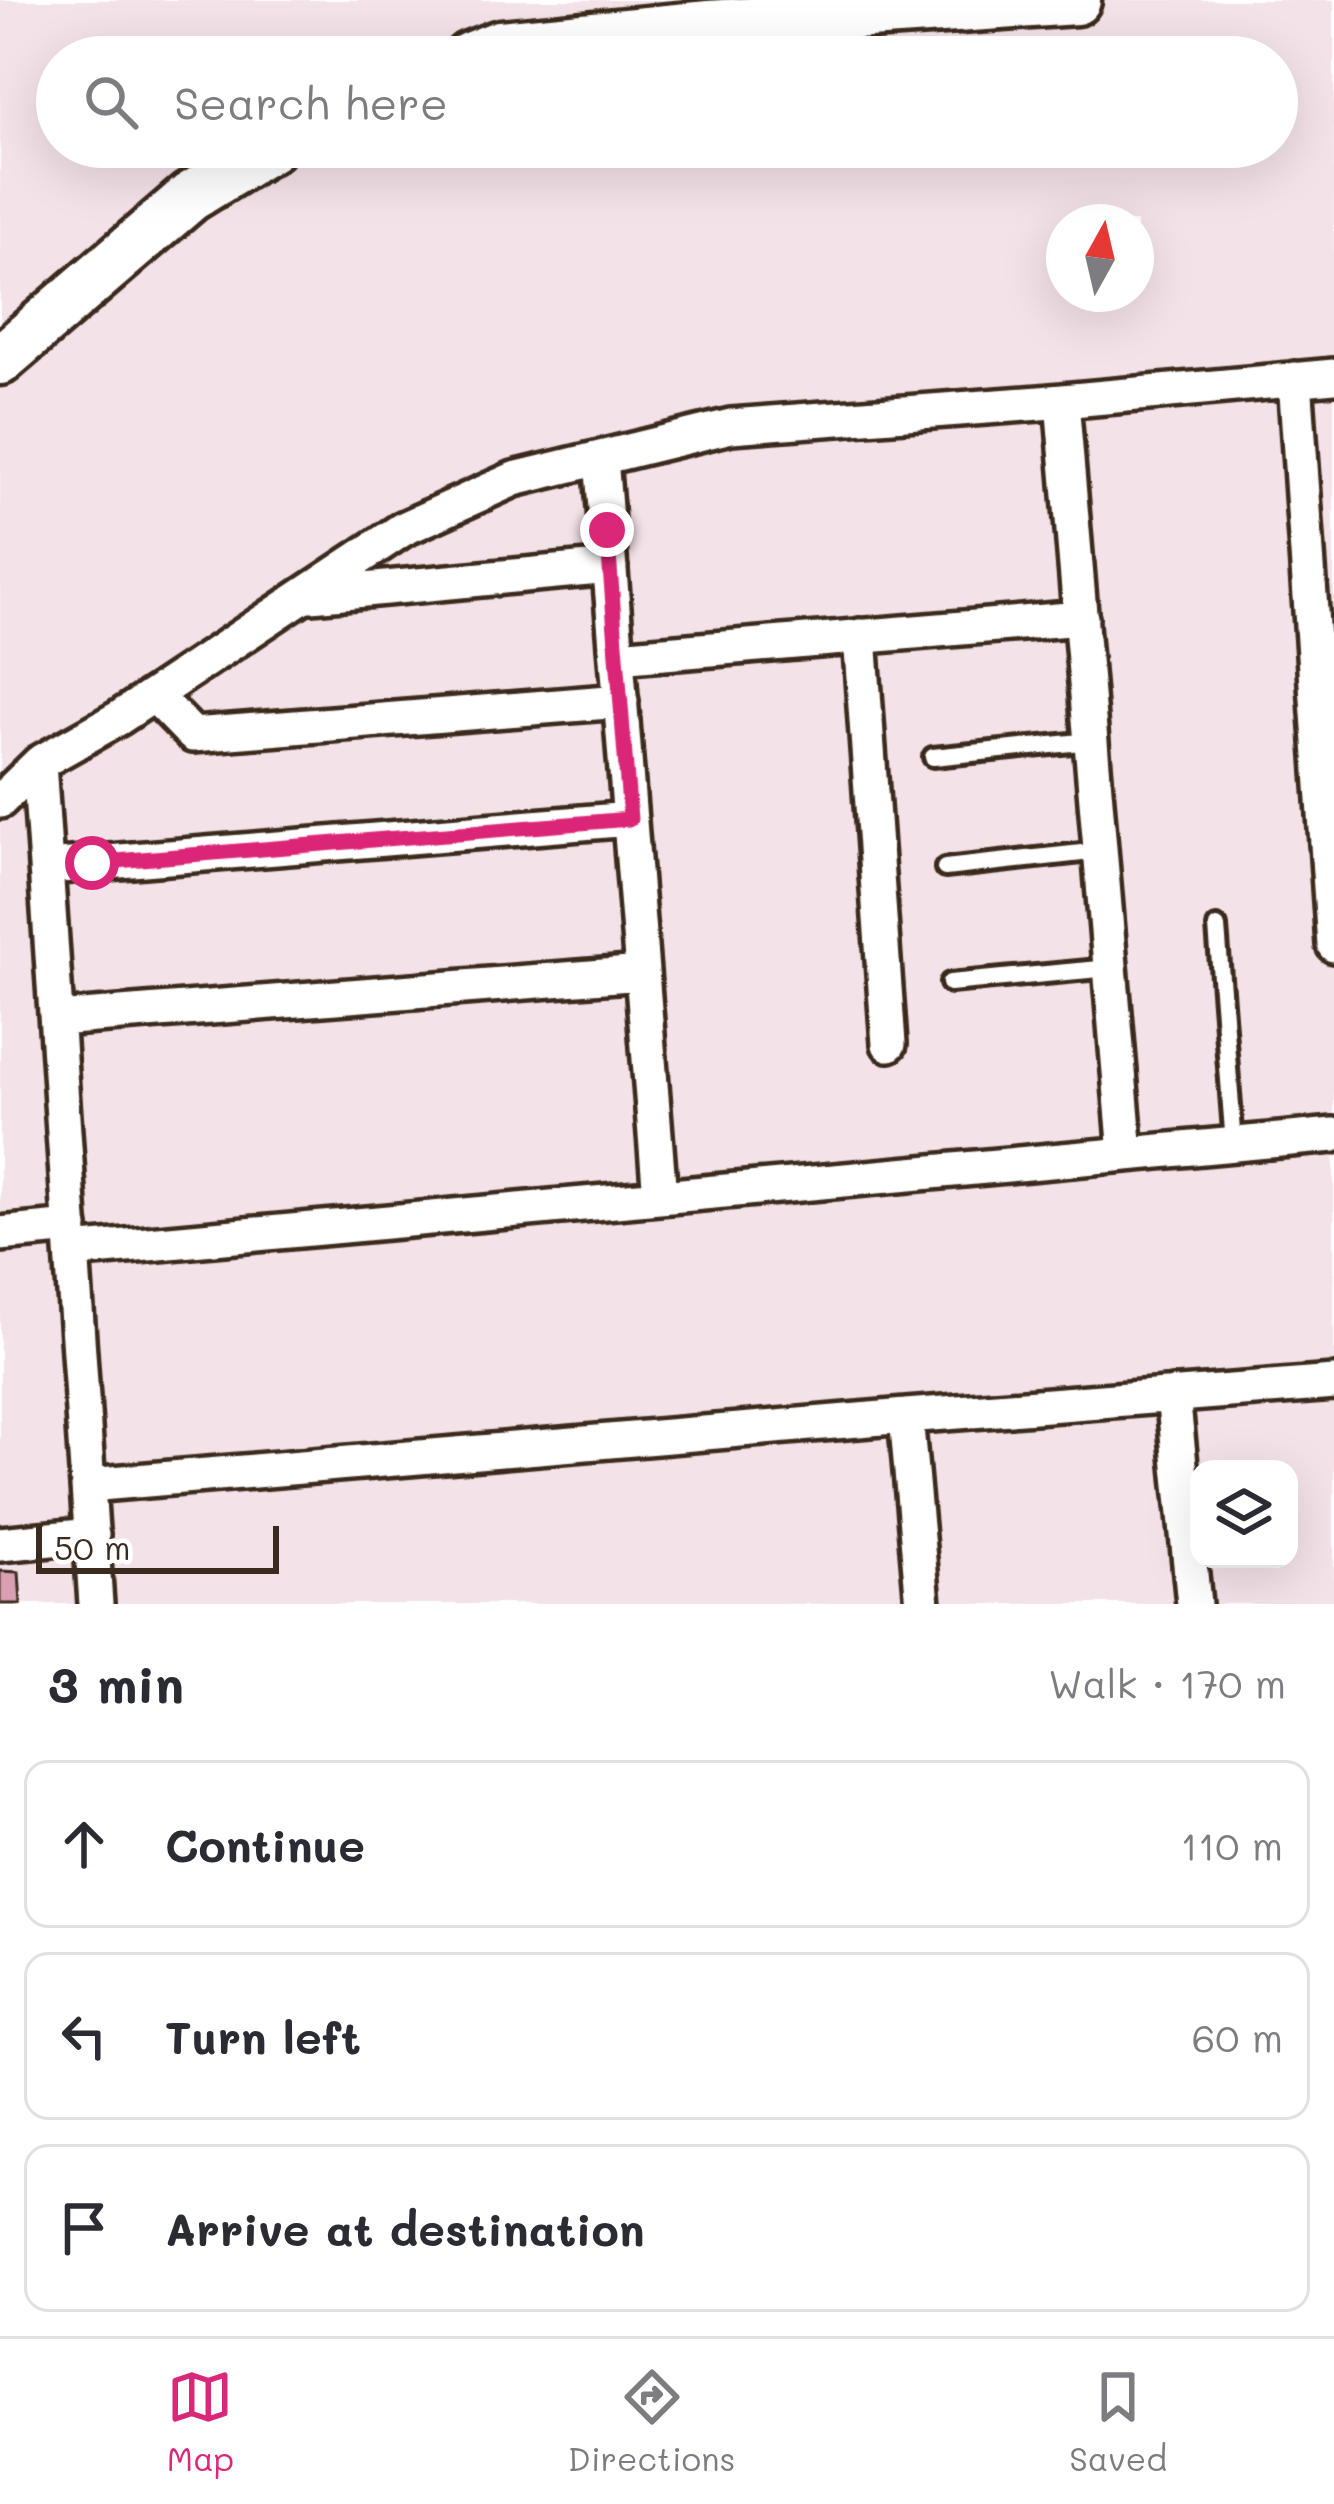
<!DOCTYPE html>
<html lang="en">
<head>
<meta charset="utf-8">
<style>
  body { margin:0; font-family:Mali,sans-serif; background:#f7f7f7; color:#2b2b33 }
  .controls { position:absolute; right:36px; bottom:36px; display:grid; overflow:hidden; border-radius:24px; box-shadow:0 12px 48px #0002 }
  .controls button { width:108px; height:108px; display:grid; place-items:center; padding:0; border:0; border-bottom:3px solid #e1e1e2; background:#fff; color:#2b2b33; font:60px sans-serif }
  .compass { position:absolute; left:1046px; top:204px; width:108px; height:108px; border-radius:50%; background:#fff; box-shadow:0 12px 48px #0002; rotate:8deg }
  .scale { position:absolute; left:36px; bottom:30px; width:243px; box-sizing:border-box; padding-left:12px; border:6px solid #3b2a1e; border-top:0; font-size:33px; line-height:42px; white-space:nowrap; color:#3b2a1e; -webkit-text-stroke:9px #fff; paint-order:stroke }
  .stop { position:absolute; width:36px; height:36px; margin:-27px; border:9px solid #db2777; border-radius:50%; background:#fff }
  .stop.end { background:#db2777; border-color:#fff; box-shadow:0 3px 12px #0008 }
  .list { margin:0; padding:0; list-style:none }
  h2 { display:flex; justify-content:space-between; align-items:center; height:156px; margin:0; padding:0 48px; font-size:51px }
  h2 small { font-size:39px; font-weight:400; color:#7c7c81 }
  .list li { display:grid; grid-template-columns:78px 1fr auto; gap:36px; align-items:center; box-sizing:border-box; height:168px; margin:0 24px 24px; padding:0 24px; border:3px solid #e1e1e2; border-radius:24px }
  .list b { display:block; font-size:45px; white-space:nowrap }
  .list em { font-size:39px; font-style:normal; color:#7c7c81 }
  .icon { flex:none; width:66px; height:66px; fill:none; stroke:currentColor; stroke-width:2; stroke-linecap:round; stroke-linejoin:round }
  .map { position:relative; flex:none; width:1334px; height:1604px; overflow:hidden }
  .search { position:absolute; background:#fff; box-shadow:0 12px 48px #0002; left:36px; right:36px; top:36px; height:132px; display:flex; align-items:center; gap:30px; box-sizing:border-box; padding:0 42px; border-radius:66px; color:#7c7c81; font-size:45px }
  .sheet { height:732px; background:#fff }
  nav { display:flex; justify-content:space-around; align-items:center; box-sizing:border-box; height:168px; border-top:3px solid #e1e1e2; background:#fff; font-size:33px; color:#7c7c81 }
  nav a { display:grid; justify-items:center; gap:6px }
  nav .on { color:#db2777 }
  .map>svg:first-child { display:block }
  .built { fill:#f3e2e8; fill-rule:evenodd }
  .building { fill:#d8a0b2; stroke:#3b2a1e; stroke-width:3 }
  .lines { fill:none; stroke-linecap:round; stroke-linejoin:round }
  .lane-casing { stroke:#3b2a1e; stroke-width:26 }
  .street-casing { stroke:#3b2a1e; stroke-width:42 }
  .secondary-casing { stroke:#3b2a1e; stroke-width:57 }
  .lane { stroke:#fff; stroke-width:16 }
  .street { stroke:#fff; stroke-width:33 }
  .secondary { stroke:#fff; stroke-width:48 }
  .route { stroke:#db2777; stroke-width:15 }
</style>
</head>
<body>
<div class="map">
<svg width="1334" height="1604" viewBox="0 0 1334 1604">
  <rect width="100%" height="100%" fill="#fff"/>
  <filter id="ink" filterUnits="userSpaceOnUse"><feTurbulence type="fractalNoise" baseFrequency=".00833" numOctaves="2"/><feDisplacementMap in="SourceGraphic" scale="24" xChannelSelector="R" yChannelSelector="G"/><feConvolveMatrix kernelMatrix="1 2 1 2 8 2 1 2 1" color-interpolation-filters="sRGB"/></filter>
  <g filter="url(#ink)">
    <path class="built" d="M 0,0 L 1334,0 L 1334,1604 L 0,1604 ZM 57,57 L 1277,57 L 1277,147 L 57,147 ZM 1064,222 L 1136,222 L 1136,294 L 1064,294 ZM 1199,1469 L 1289,1469 L 1289,1559 L 1199,1559 Z"/>
    <path class="building" d="M 0,1571 L 19,1572 L 21,1604 L 0,1604 Z"/>
    <g class="lines">
      <defs>
        <path id="lane" d="M 933,757 L 1091,741
          M 945,868 L 1100,851
          M 1217,927 L 1234,1144
          M 950,983 L 1110,968"/>
        <path id="street" d="M 1295,379 L 1334,945
          M 1062,401 L 1126,1154
          M 601,458 L 660,1197
          M 311,595 L 610,567
          M 860,636 L 889,1044
          M 617,657 L 1081,618
          M 154,695 L 193,735 L 621,701
          M 39,763 L 96,1604
          M 0,801 L 39,763 L 119,718 L 403,529 L 514,479 L 731,426 L 1040,403 L 1334,376
          M 47,867 L 630,819
          M 57,1019 L 642,973
          M 0,1234 L 71,1227
          M 72,1251 L 1334,1135
          M 1173,1395 L 1194,1604
          M 906,1416 L 923,1604
          M 88,1485 L 906,1416 L 1334,1383
          M 0,1544 L 92,1535"/>
        <path id="secondary" d="M 469,57 L 500,45 L 709,25 L 1076,0
          M 0,360 L 190,197 L 271,147"/>
      </defs>
      <use href="#lane" class="lane-casing"/>
      <use href="#street" class="street-casing"/>
      <use href="#secondary" class="secondary-casing"/>
      <use href="#lane" class="lane"/>
      <use href="#street" class="street"/>
      <use href="#secondary" class="secondary"/>
    </g>
  </g>
  <g class="lines" filter="url(#ink)">
    <path class="route" d="M 92,863 L 630,819 L 607,530"/>
  </g>
</svg>
<div class="controls">
<button><svg class="icon" aria-label="layers" viewBox="0 0 24 24"><path d="M12 4l9 5-9 5-9-5zM3 14l9 5 9-5"/></svg></button>
</div>
<svg class="compass" viewBox="-18 -18 36 36"><path d="M0-13l5 13h-10z" fill="#e53935"/><path d="M0 13l5-13h-10z" fill="#7c7c81"/></svg>
<div class="scale">50 m</div>
<div class="stop" style="left:92px;top:863px"></div>
<div class="stop end" style="left:607px;top:530px"></div>
<div class="search"><svg class="icon" aria-label="search" viewBox="0 0 24 24"><circle cx="10" cy="10" r="6"/><path d="M15 15l6 6"/></svg>Search here</div>
</div>
<section class="sheet">
<h2>3 min<small>Walk · 170 m</small></h2>
<ul class="list">
<li><svg class="icon" aria-label="ahead" viewBox="0 0 24 24"><path d="M12 20V5M6 11l6-6 6 6"/></svg><div><b>Continue</b></div><em>110 m</em></li>
<li><svg class="icon" aria-label="left" viewBox="0 0 24 24"><path d="M17 20v-9H6M10 6l-5 5 5 5"/></svg><div><b>Turn left</b></div><em>60 m</em></li>
<li><svg class="icon" aria-label="arrive" viewBox="0 0 24 24"><path d="M6 21V4h12l-3 4 3 4H6"/></svg><div><b>Arrive at destination</b></div></li>
</ul>
</section>
<nav>
<a class="on"><svg class="icon" aria-label="map" viewBox="0 0 24 24"><path d="M3 6l6-2 6 2 6-2v14l-6 2-6-2-6 2zM9 4v14M15 6v14"/></svg>Map</a>
<a><svg class="icon" aria-label="directions" viewBox="0 0 24 24"><path d="M12 3l9 9-9 9-9-9zM9 14v-3h6M13 9l2 2-2 2"/></svg>Directions</a>
<a><svg class="icon" aria-label="saved" viewBox="0 0 24 24"><path d="M7 4h10v16l-5-4-5 4z"/></svg>Saved</a>
</nav>
</body>
</html>
